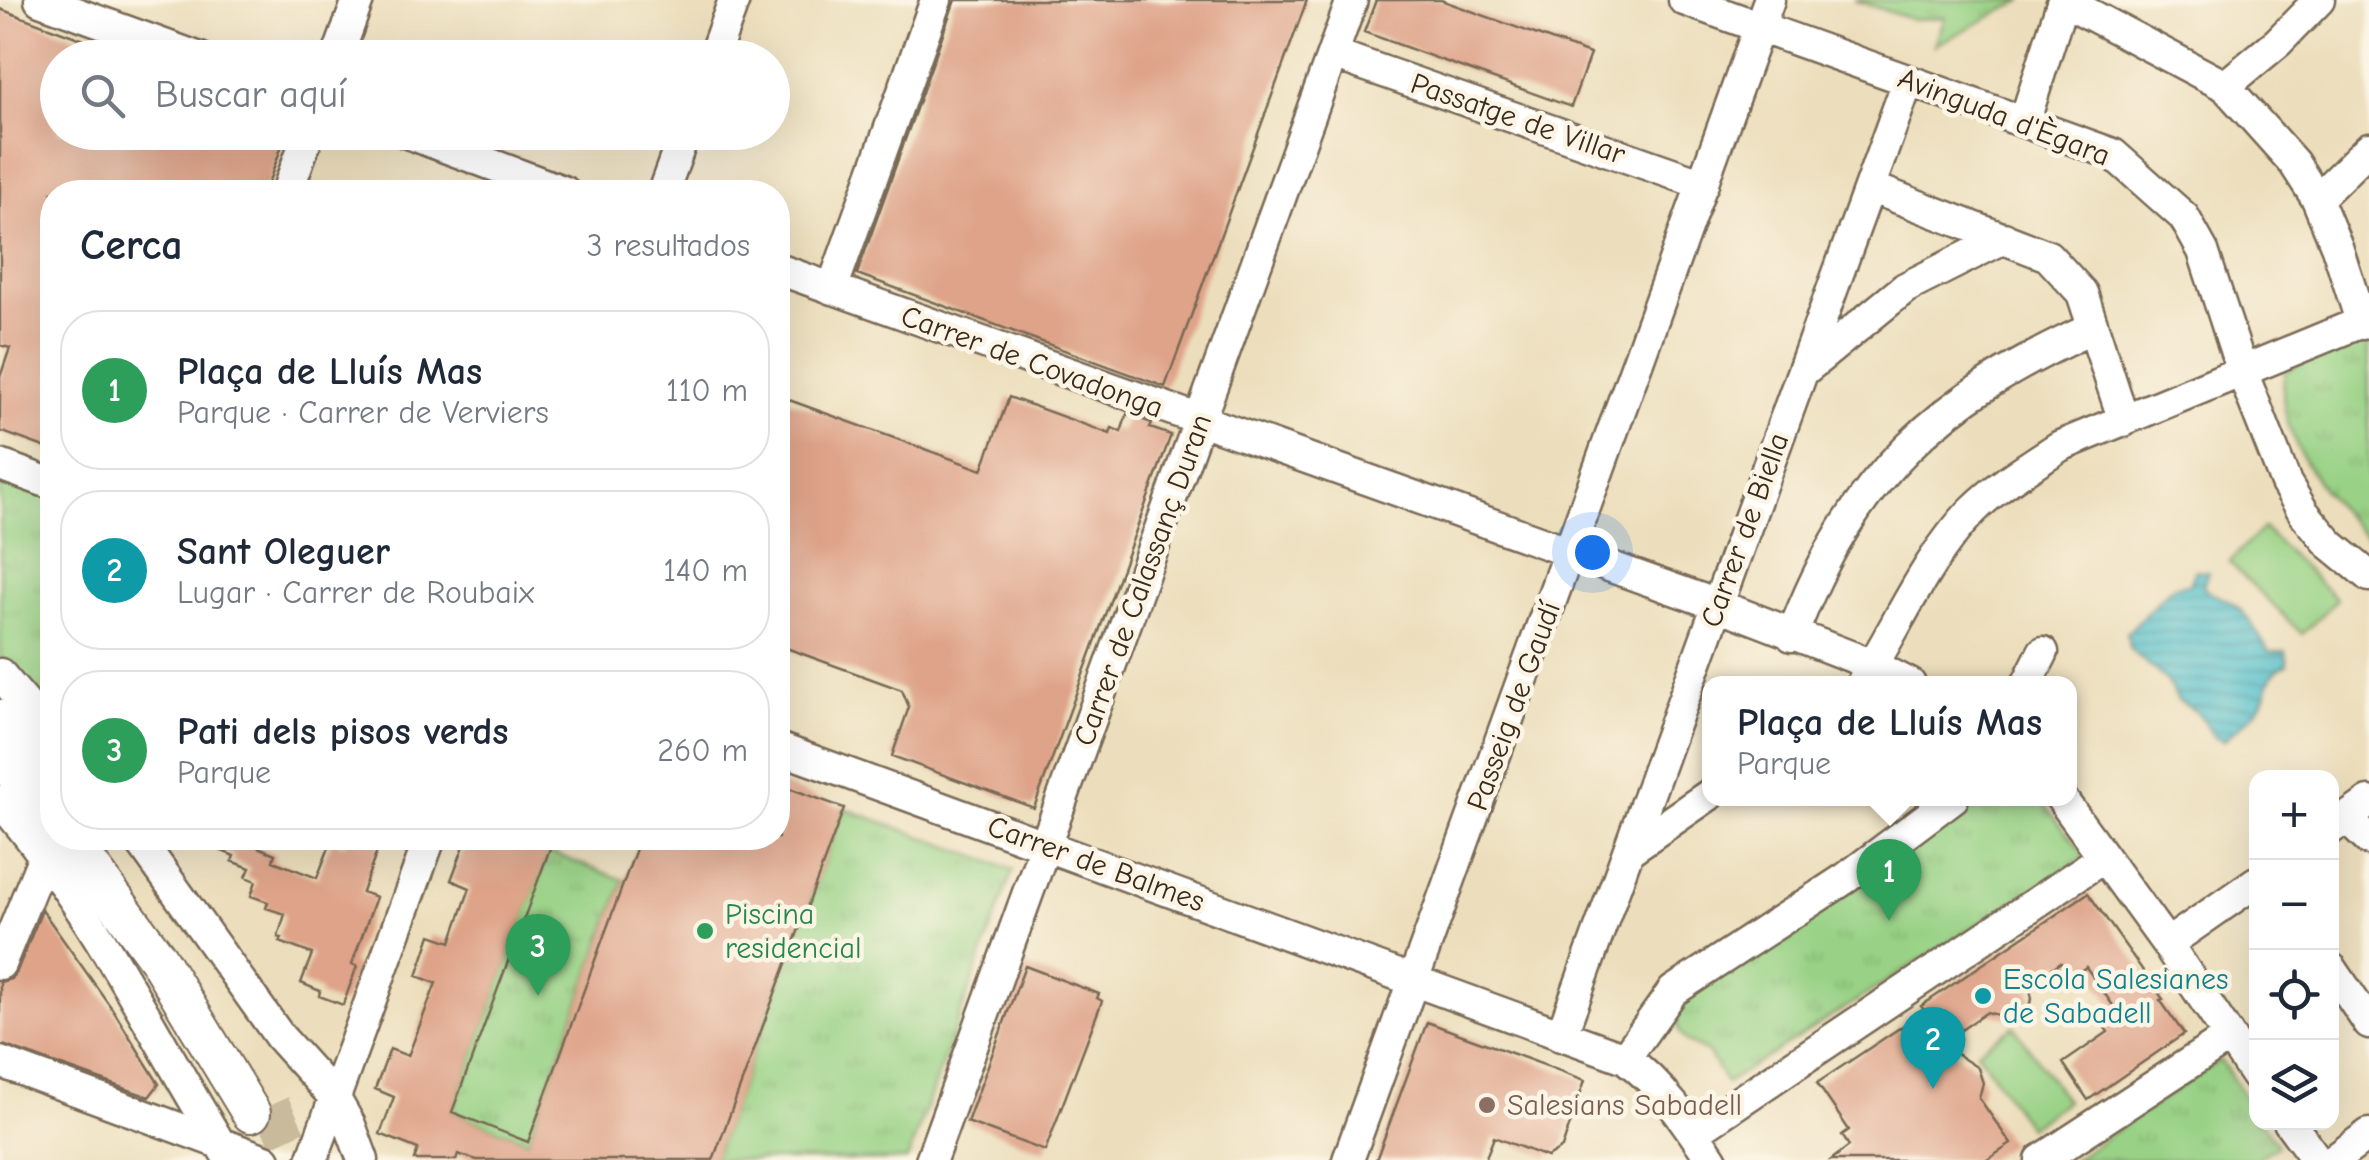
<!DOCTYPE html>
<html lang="es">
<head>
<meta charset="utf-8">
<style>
  body { margin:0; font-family:"Comic Neue",sans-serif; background:#f2f2f3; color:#1f2937 }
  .controls { position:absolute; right:30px; bottom:30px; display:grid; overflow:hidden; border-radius:20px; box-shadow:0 10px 40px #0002 }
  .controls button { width:90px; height:90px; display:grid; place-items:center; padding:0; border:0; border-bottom:2px solid #e0e1e3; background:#fff; color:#1f2937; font:50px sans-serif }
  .you { position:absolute; left:1592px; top:552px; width:35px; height:35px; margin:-25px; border:8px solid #fff; border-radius:50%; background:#1a73e8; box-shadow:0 0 0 15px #1a73e833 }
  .badge { display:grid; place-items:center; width:65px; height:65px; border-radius:50%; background:#c8321e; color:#fff; font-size:32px; font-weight:700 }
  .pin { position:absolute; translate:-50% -82px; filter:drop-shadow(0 2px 5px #0008) }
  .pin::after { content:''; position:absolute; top:52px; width:35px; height:30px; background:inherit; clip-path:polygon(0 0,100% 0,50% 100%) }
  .popup { position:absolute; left:1702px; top:676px; width:375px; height:130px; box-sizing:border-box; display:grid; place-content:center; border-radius:20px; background:#fff; filter:drop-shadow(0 2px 8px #0005); font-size:32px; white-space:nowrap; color:#747a83 }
  .popup b { font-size:38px; color:#1f2937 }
  .popup::after { content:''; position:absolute; left:50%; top:100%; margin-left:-20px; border:20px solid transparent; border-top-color:#fff }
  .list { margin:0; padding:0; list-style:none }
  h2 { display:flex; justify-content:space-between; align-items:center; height:130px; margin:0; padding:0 40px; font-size:42px }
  h2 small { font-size:32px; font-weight:400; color:#747a83 }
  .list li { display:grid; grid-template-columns:65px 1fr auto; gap:30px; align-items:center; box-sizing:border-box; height:160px; margin:0 20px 20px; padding:0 20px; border:2px solid #e0e1e3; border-radius:40px }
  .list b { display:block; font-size:38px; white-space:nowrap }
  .list p { margin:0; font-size:32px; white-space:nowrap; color:#747a83 }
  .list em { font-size:32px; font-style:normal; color:#747a83 }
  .icon { flex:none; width:55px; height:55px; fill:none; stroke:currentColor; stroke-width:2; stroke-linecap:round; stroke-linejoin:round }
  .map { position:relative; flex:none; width:2369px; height:1160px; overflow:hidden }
  .search { position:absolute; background:#fff; box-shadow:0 10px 40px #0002; left:40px; top:40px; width:750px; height:110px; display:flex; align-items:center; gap:25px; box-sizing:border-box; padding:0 35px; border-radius:55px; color:#747a83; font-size:38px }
  .panel { position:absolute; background:#fff; box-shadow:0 10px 40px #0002; left:40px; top:180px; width:750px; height:670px; border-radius:40px }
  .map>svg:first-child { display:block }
  .grass { fill:url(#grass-tufts); stroke:#6a7e52; stroke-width:2.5 }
  .pitch { fill:#99d286; stroke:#6a7e52; stroke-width:2.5 }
  .water { fill:url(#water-rules); stroke:#467474; stroke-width:2.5 }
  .building { fill:#dea388 }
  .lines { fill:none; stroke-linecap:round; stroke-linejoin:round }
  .tertiary-tunnel { stroke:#c9ba9c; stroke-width:38; stroke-dasharray:38 19; stroke-linecap:butt }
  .minor-casing { stroke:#796955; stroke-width:35 }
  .tertiary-casing { stroke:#796955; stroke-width:42 }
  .minor { stroke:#fff; stroke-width:30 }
  .tertiary { stroke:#fff; stroke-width:38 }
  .leisure-dot { fill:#2e9e5b; stroke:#fcf5e5; stroke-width:4 }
  .culture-dot { fill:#0f9aa8; stroke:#fcf5e5; stroke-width:4 }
  .education-dot { fill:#8d6e63; stroke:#fcf5e5; stroke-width:4 }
  .labels { text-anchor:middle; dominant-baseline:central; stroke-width:9; stroke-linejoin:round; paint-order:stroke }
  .street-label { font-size:30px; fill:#3b2a1e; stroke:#fcf5e5 }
  .leisure-label { font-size:30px; fill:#27864d; stroke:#fcf5e5; text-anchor:start }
  .culture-label { font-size:30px; fill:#0d838f; stroke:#fcf5e5; text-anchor:start }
  .education-label { font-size:30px; fill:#785e54; stroke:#fcf5e5; text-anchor:start }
</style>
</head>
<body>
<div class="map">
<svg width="2369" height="1160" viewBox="0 0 2369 1160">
  <defs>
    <pattern id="grass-tufts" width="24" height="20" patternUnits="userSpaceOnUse" patternTransform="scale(2.5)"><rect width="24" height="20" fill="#99d286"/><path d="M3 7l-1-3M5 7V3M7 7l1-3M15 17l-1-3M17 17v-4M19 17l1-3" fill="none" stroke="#85b473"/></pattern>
    <pattern id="water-rules" width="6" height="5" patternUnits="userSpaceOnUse" patternTransform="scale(2.5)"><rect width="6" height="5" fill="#52bfcb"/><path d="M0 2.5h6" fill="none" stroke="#459ba4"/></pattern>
  </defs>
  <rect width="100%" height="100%" fill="#fcf5e5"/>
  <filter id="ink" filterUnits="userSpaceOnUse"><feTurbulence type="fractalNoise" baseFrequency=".01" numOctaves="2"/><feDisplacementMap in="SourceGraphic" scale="20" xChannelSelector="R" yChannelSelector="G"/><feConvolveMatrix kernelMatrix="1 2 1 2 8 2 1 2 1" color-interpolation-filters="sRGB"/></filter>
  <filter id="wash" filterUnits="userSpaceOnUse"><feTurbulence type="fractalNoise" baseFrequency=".0048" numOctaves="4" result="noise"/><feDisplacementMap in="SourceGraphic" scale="40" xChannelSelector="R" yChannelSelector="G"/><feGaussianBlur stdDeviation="2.25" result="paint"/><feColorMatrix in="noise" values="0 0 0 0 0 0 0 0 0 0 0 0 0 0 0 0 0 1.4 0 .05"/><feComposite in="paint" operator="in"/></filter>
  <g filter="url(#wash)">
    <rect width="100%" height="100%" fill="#ecdebc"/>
    <path class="grass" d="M 1854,0 L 2024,0 L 1935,45 L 1945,17 L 1913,20 Z
      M 2369,332 L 2369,540 C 2327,501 2272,432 2285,371 Z
      M 0,478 L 52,495 L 52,717 L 0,658 Z
      M 1963,799 L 2039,799 L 2086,856 L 1726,1083 L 1708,1052 L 1687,1042 L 1680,1033 L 1676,1021 L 1685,998 Z
      M 844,808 L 1013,870 L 907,1160 L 713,1160 Z
      M 548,852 L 624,880 L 528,1141 L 452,1112 Z
      M 2220,1060 L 2256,1114 L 2256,1122 L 2262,1123 L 2277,1145 L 2255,1160 L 2073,1160 Z"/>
    <path class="pitch" d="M 2263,528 L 2337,600 L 2302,634 L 2229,562 Z
      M 2014,1026 L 2066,1101 L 2028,1127 L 1977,1051 Z"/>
    <path class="water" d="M 2196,570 L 2208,572 L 2203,586 C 2211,596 2222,596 2232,603 C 2250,616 2258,635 2269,652 L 2286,652 L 2288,665 C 2266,671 2271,688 2261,704 C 2253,717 2235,729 2224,741 L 2214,737 L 2199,714 L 2178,700 L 2165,679 L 2129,648 L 2127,633 L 2172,587 L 2190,584 Z"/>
    <g id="blocks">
      <path class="building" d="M 955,0 L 1307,0 L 1165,387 L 857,274 Z
        M 1376,0 L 1441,0 L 1590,54 L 1571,107 L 1364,32 Z
        M 0,9 L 125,55 L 124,58 L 58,58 L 58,132 L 287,132 L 265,192 L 52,192 L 52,450 L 0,431 L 0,377 L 10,348 L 0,345 Z
        M 778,396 L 982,470 L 1009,397 L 1110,434 L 1112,428 L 1121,432 L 1127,414 L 1152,423 L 1150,428 L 1171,435 L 1034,808 L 892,756 L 909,707 L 902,690 L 778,645 Z
        M 778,784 L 844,808 L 713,1160 L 477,1160 L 458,1154 L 456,1160 L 414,1160 L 418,1149 L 380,1134 L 394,1097 L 375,1089 L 390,1049 L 408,1056 L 436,983 L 417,976 L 431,935 L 451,942 L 470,888 L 451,880 L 467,838 L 538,838 L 552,843 L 452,1112 L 528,1142 L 640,838 L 778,838 Z
        M 191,838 L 262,838 L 258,847 L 275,854 L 273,861 L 317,878 L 332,840 L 344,845 L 347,838 L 382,838 L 362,892 L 376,897 L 352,964 L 357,966 L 343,1005 L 319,996 L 320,991 L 301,983 L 312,954 L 280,942 L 282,938 L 278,937 L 285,914 L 266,908 L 268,902 L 251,896 L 256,881 L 246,877 L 250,868 L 232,861 L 234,856 Z
        M 2088,893 L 2163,999 L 2160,1000 L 2184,1034 L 2088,1100 L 2063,1063 L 2108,1032 L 2098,1017 L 2114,1007 L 2086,967 L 2072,977 L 2061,962 L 2029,984 L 2032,999 L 2024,1014 L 2012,1019 L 1987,1012 L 1941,1044 L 1978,1068 L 1983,1083 L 1979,1098 L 2011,1144 L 1987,1160 L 1831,1160 L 1849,1146 L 1842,1135 L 1849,1130 L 1817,1083 L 1925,1011 L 1921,1006 Z
        M 42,910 L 113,1010 L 159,1084 L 149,1097 L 0,1044 L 0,982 L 11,979 L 17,971 Z
        M 1025,966 L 1099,994 L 1097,998 L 1102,1001 L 1045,1151 L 967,1122 Z
        M 1427,1022 L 1585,1080 L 1562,1148 L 1547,1157 L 1494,1137 L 1485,1160 L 1376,1160 Z"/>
    </g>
  </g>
  <g filter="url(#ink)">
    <use href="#blocks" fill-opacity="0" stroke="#796955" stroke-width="2.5"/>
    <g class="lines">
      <path class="tertiary-tunnel" d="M 271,1105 L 297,1160"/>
      <defs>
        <path id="minor" d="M 40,0 L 200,58
          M 1684,0 L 2113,154 L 2184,217 L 2203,251 L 2243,374 L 2286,483 L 2304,513 L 2330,544 L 2369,576
          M 1333,54 L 1703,184
          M 337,58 L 358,0
          M 713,58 L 734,0
          M 2225,86 L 2278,42 L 2319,0
          M 2025,120 L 2063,0 L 2225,86 L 2294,163 L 2317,199 L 2337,247 L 2362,324
          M 405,132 L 565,192
          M 1870,187 L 2048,256 L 2082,293 L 2124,421
          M 287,192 L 309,132
          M 663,192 L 685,132
          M 2317,199 L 2369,148
          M 778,269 L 1718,605 L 1873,665 L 1910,684
          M 832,289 L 936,0
          M 1806,369 L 1905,288 L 2004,238
          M 0,465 L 52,484
          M 1792,636 C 1853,474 1939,398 2093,328
          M 0,674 L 52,735
          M 1863,681 C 1899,624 1925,560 1972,511 C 1998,485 2030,466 2060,446 L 2369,319
          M 2027,684 L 2043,652
          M 778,748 L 1625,1058 C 1662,1085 1686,1121 1712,1160
          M 2061,798 L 2167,944 L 2256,1076
          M 0,801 C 94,909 155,1040 230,1160
          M 2346,818 L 2369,840
          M 2332,828 L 2369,802
          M 138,838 L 280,1037 L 334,1097 L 350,1125 L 363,1160
          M 1631,849 L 1709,795
          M 2167,944 L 2256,882
          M 0,964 L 44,856
          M 2332,969 L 2369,1024
          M 1561,1036 L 1908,81
          M 1625,1058 L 1673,991 L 1846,878 L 1953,798
          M 0,1062 L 265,1160
          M 2289,1122 L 2317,1160
          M 1694,1132 L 2104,857
          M 312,1160 L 430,838
          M 931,1160 L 1352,0
          M 1348,1160 L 1769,0
          M 2041,1160 L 2229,1037
          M 2334,1160 L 2369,1134"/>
        <path id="tertiary" d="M 0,719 L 44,770
          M 0,756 L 52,817
          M 69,838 L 158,959 L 251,1113"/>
      </defs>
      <use href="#minor" class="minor-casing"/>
      <use href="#tertiary" class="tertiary-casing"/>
      <use href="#minor" class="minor"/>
      <use href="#tertiary" class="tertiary"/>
    </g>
  </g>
  <circle class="leisure-dot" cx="705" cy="931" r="10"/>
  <circle class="culture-dot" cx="1983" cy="996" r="10"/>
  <circle class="education-dot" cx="1487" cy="1105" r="10"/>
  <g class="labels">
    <g class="street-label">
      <text transform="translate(2004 117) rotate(21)">Avinguda d'Ègara</text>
      <text transform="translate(1518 119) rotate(19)">Passatge de Villar</text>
      <text transform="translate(1032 362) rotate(20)">Carrer de Covadonga</text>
      <text transform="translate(1745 530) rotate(-70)">Carrer de Biella</text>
      <text transform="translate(1143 580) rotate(-70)">Carrer de Calassanç Duran</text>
      <text transform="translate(1514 706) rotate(-70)">Passeig de Gaudí</text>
      <text transform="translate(1096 864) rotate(20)">Carrer de Balmes</text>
    </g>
    <g class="leisure-label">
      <text x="725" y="914">Piscina<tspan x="725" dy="34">residencial</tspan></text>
    </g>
    <g class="culture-label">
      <text x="2003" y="979">Escola Salesianes<tspan x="2003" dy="34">de Sabadell</tspan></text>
    </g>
    <g class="education-label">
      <text x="1507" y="1105">Salesians Sabadell</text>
    </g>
  </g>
</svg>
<div class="controls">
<button>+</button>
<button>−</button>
<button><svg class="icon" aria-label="locate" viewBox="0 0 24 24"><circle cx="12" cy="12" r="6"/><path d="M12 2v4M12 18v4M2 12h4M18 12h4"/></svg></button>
<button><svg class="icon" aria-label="layers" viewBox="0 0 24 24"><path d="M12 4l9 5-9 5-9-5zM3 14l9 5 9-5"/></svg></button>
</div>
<div class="you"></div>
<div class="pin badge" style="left:1889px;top:921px;background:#2e9e5b">1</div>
<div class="popup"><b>Plaça de Lluís Mas</b>Parque</div>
<div class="pin badge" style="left:1933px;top:1089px;background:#0f9aa8">2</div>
<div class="pin badge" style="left:538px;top:996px;background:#2e9e5b">3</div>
<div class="search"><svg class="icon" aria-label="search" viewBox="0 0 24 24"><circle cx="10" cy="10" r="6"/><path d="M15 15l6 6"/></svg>Buscar aquí</div>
<section class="panel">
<h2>Cerca<small>3 resultados</small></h2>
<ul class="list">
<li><span class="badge" style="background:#2e9e5b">1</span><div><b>Plaça de Lluís Mas</b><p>Parque · Carrer de Verviers</p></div><em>110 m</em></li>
<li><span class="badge" style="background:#0f9aa8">2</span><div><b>Sant Oleguer</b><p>Lugar · Carrer de Roubaix</p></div><em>140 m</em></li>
<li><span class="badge" style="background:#2e9e5b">3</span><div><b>Pati dels pisos verds</b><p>Parque</p></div><em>260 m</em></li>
</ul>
</section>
</div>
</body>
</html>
